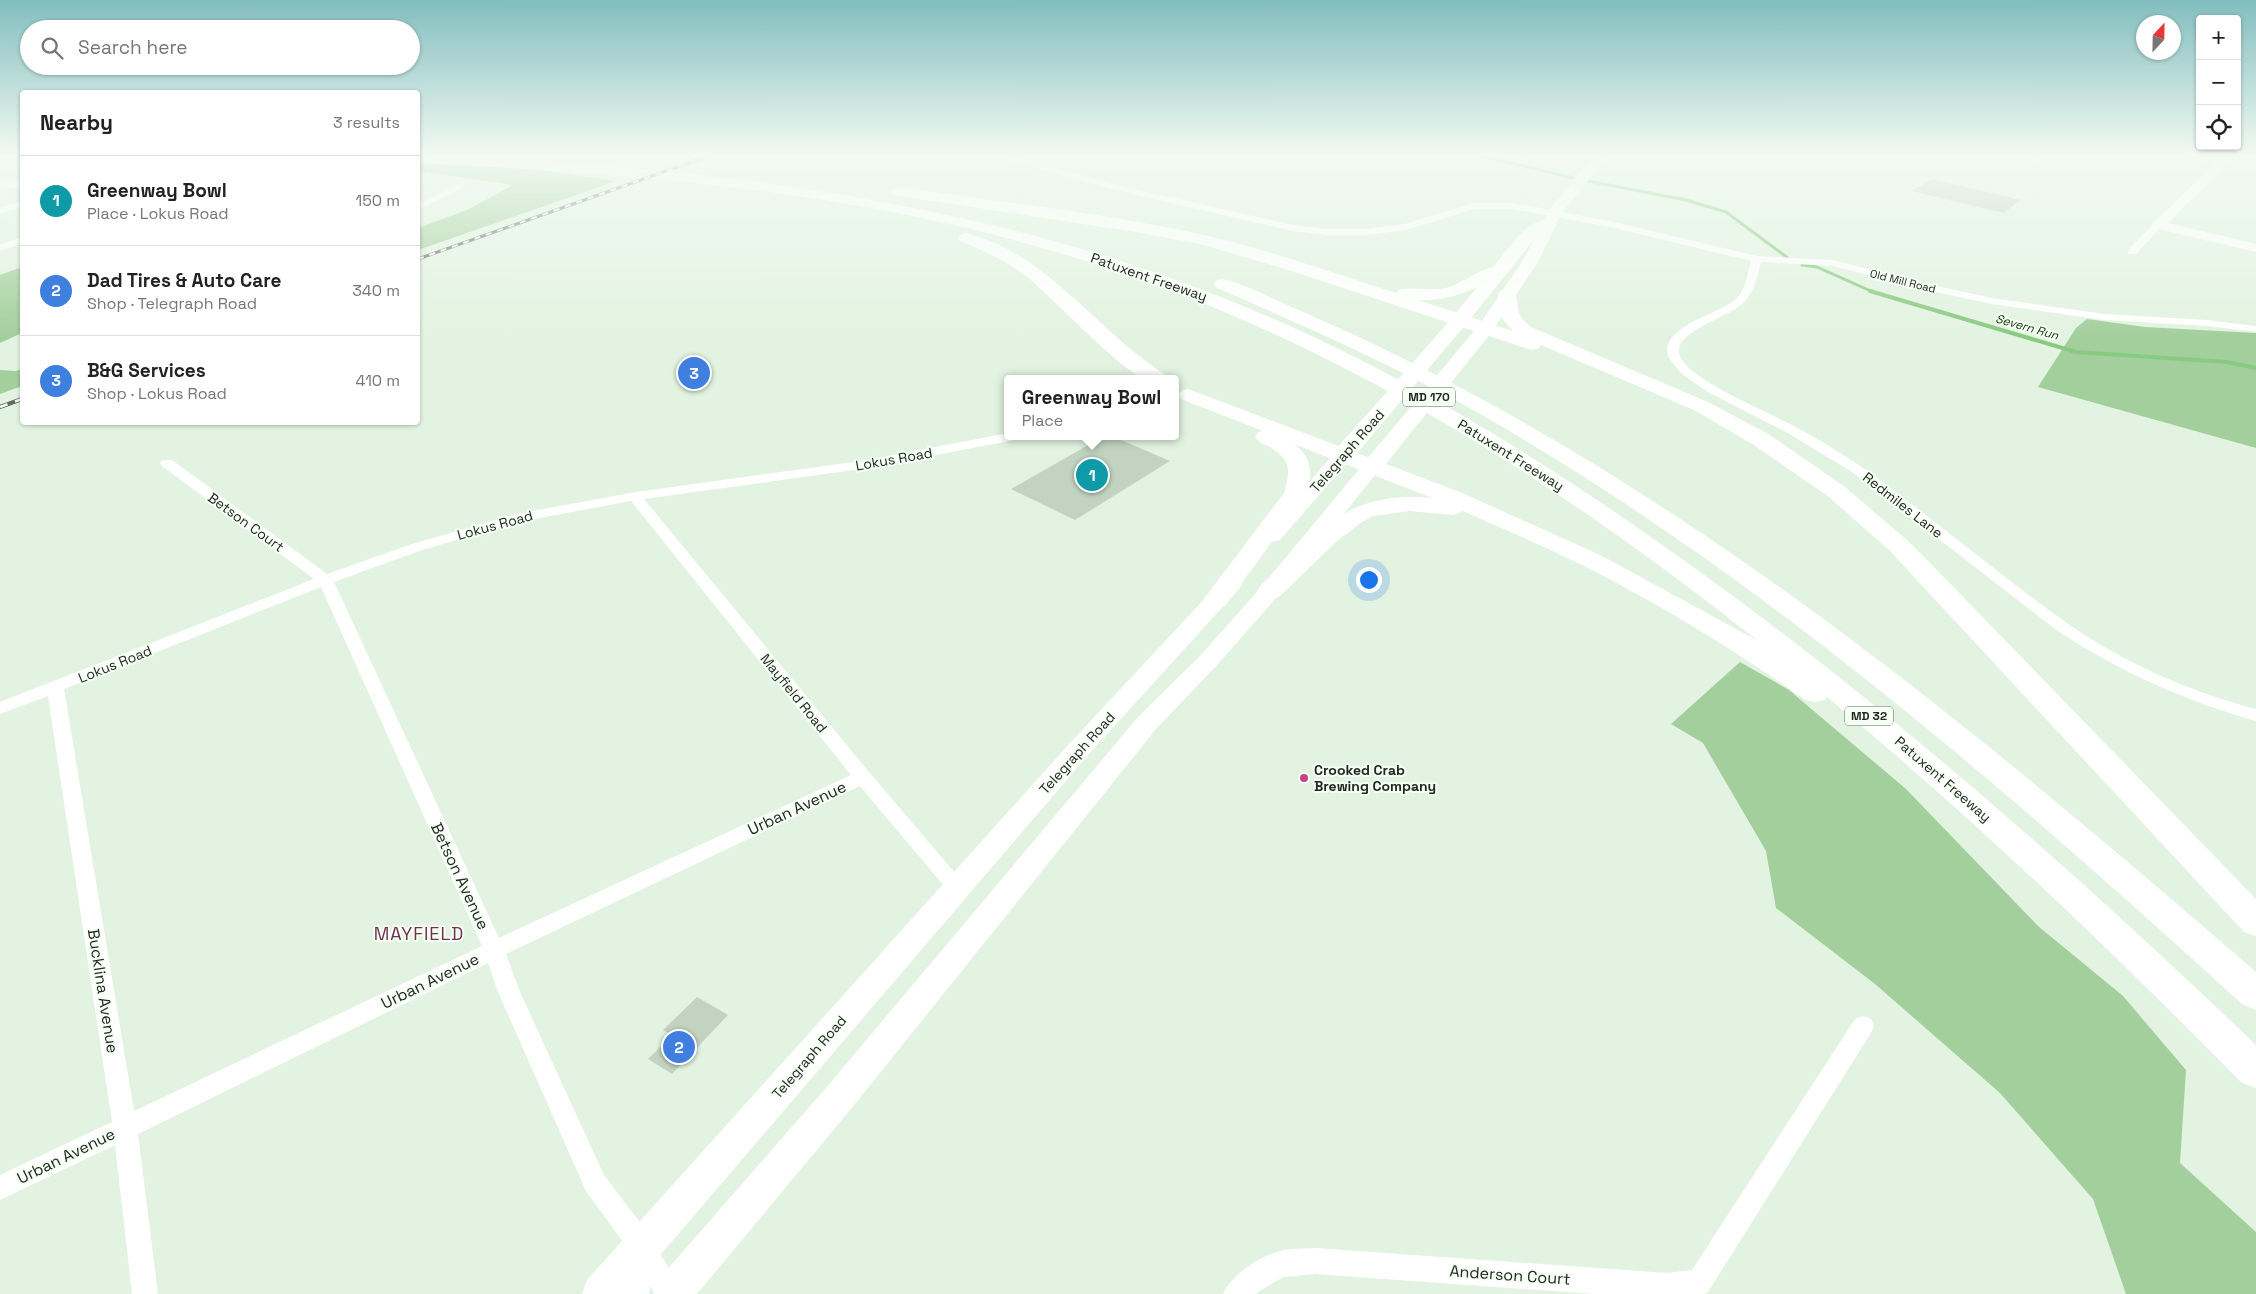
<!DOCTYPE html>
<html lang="en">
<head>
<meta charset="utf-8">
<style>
  body { margin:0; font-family:"Space Grotesk",sans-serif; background:#f6f6f6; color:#222 }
  .controls { position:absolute; right:15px; top:15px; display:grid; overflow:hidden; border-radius:5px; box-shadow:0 1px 4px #0004 }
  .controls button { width:45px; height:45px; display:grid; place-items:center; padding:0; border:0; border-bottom:1px solid #e0e0e0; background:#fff; color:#222; font:25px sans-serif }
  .compass { position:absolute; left:2136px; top:15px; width:45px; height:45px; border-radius:50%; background:#fff; box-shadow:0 1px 4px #0004; rotate:22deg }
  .you { position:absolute; left:1368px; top:579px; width:18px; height:18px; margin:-12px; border:4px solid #fff; border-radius:50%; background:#1a73e8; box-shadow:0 0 0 8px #1a73e833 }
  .badge { display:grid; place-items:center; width:32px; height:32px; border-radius:50%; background:#db2777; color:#fff; font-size:16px; font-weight:700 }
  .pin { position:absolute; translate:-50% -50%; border:2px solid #fff; box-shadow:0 1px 5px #0006 }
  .popup { position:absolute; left:1004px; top:375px; width:175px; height:65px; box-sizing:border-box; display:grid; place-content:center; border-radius:5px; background:#fff; filter:drop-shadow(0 1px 4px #0005); font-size:16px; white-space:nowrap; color:#767676 }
  .popup b { font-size:19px; color:#222 }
  .popup::after { content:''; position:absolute; left:50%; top:100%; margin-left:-10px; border:10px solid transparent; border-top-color:#fff }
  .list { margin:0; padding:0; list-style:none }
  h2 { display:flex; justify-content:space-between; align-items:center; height:65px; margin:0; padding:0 20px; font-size:21px }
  h2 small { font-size:16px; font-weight:400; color:#767676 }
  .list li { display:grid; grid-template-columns:32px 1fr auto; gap:15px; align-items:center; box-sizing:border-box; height:90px; padding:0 20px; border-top:1px solid #e0e0e0 }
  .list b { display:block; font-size:19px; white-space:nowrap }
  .list p { margin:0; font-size:16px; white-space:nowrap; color:#767676 }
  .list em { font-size:16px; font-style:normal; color:#767676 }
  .icon { flex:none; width:28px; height:28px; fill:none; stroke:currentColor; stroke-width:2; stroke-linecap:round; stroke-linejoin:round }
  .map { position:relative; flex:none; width:2256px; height:1294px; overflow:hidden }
  .search { position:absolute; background:#fff; box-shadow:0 1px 4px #0004; left:20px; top:20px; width:400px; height:55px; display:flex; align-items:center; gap:12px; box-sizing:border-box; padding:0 18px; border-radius:28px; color:#767676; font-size:19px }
  .panel { position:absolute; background:#fff; box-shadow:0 1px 4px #0004; left:20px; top:90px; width:400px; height:335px; border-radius:5px }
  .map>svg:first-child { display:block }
  .green { fill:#a3cf9d }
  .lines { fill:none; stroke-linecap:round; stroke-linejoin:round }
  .stream-far1 { stroke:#89ca81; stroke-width:3 }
  .stream { stroke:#89ca81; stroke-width:4 }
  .building { fill:#c3d3c1 }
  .street { fill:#fff; fill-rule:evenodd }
  .secondary { fill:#fff; fill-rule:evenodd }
  .primary { fill:#fff; fill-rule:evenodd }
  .highway { fill:#fff; fill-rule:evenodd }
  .rail-far1-casing { stroke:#626b61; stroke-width:3 }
  .rail-casing { stroke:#626b61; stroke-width:4 }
  .rail-far1 { stroke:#f5fff4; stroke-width:2; stroke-dasharray:6; stroke-linecap:butt }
  .rail { stroke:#f5fff4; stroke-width:2.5; stroke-dasharray:8; stroke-linecap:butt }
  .poi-dot { fill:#c64287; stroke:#f5fff4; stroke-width:2 }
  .labels { text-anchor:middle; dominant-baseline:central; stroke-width:4; stroke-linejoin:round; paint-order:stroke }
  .far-street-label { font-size:11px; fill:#222821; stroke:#f5fff4 }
  .far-water-label { font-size:12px; font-style:italic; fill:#0a3806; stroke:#f5fff4 }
  .shield { fill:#f5fff4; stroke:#616860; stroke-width:1 }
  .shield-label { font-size:12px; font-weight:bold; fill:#222821 }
  .street-label { font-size:14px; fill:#222821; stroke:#f5fff4 }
  .poi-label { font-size:14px; font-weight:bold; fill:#222821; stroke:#f5fff4; text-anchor:start }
  .near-street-label { font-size:16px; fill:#222821; stroke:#f5fff4 }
  .near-neighbourhood-label { font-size:18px; letter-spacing:1px; fill:#713050; stroke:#f5fff4 }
</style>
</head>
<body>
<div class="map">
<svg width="2256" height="1294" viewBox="0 0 2256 1294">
  <rect width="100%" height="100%" fill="#e3f3e1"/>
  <path class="green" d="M 418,162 L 531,169 L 616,181 L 418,250 L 418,228 L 467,210 L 513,185 L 418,171 Z
    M 22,267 L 22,333 L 0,343 L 0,275 Z
    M 2087,319 L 2145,327 L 2256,333 L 2256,448 L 2038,387 L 2076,328 Z
    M 22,369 L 22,386 L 0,394 L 0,370 L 16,371 Z
    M 1740,662 L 1789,690 L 1906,789 L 2038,926 L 2123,996 L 2186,1070 L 2180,1163 L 2256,1232 L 2256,1294 L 2126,1294 L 2093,1199 L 2000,1093 L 1875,984 L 1776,908 L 1766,851 L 1703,743 L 1671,724 Z"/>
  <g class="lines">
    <path class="stream-far1" d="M 1478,155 L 1573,178
      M 1588,181 L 1686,200 L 1726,212 L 1788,258
      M 1802,265 L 1817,267 L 1873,292"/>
    <path class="stream" d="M 1870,291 L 2076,352 L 2227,362 L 2256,368"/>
  </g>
  <path class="building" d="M 1932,179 L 2021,200 L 2003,213 L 1912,191 Z
    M 1104,436 L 1112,436 L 1170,461 L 1075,520 L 1011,489 Z
    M 697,997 L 728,1015 L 672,1074 L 648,1059 L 672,1035 L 663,1030 Z"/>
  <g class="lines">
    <path class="street" d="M 994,155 L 1008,155 L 1116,185 L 1293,225 L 1328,229 L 1366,229 L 1405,224 L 1473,203 L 1513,203 L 1614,222 L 1757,256 L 1833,260 L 1923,283 L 1992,298 L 2104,314 L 2207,320 L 2256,326 L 2256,332 L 2207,326 L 2104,320 L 1992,304 L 1922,289 L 1833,266 L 1761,262 C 1757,277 1755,292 1743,303 C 1730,317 1675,331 1679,353 C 1683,377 1762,409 1784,421 C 1802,430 1820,440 1837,451 C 1864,467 1889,487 1914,506 C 1966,546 2017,588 2070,625 C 2126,664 2191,692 2256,709 L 2256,721 C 2185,701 2121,672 2059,632 L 1852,472 L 1786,432 L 1706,391 L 1681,373 L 1668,357 C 1660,326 1717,315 1735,300 C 1746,290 1747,274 1751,261 L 1614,228 L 1513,209 L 1474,209 L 1406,230 L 1366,235 L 1328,235 L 1293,231 L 1111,189 Z
      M 2179,155 L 2197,155 L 2226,163 L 2222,166 Z
      M 0,180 L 22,183 L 22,189 L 0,186 Z
      M 459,184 L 466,186 L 418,210 L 418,204 Z
      M 22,200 L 22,206 L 0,214 L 0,208 Z
      M 2158,222 L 2161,223 L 2161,227 L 2136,254 L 2128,254 L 2128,250 L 2155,223 Z
      M 22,237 L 22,243 L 0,251 L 0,245 Z
      M 1008,433 L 1008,436 L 1021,436 L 1015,440 L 868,468 L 644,499 L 869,772 L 967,887 L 964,893 L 957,895 L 950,893 L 860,786 L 506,954 L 520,992 L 604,1175 L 651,1237 L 683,1294 L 655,1294 L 650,1286 L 649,1294 L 623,1294 L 628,1261 L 631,1253 L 586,1191 L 498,992 L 488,963 L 138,1134 L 158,1294 L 132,1294 L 115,1145 L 0,1200 L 0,1175 L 112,1122 L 48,696 L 0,714 L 0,702 L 314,579 L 162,466 L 160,463 L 162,460 L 172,460 L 327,574 L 409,545 L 516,514 L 636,492 L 868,460 ZM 631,501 L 851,775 L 499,938 L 334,582 L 419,551 L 518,522 ZM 321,587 L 482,946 L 134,1111 L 64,689 Z
      M 1863,1016 L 1871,1019 L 1874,1026 L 1871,1033 L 1708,1292 L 1704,1294 L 1594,1294 L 1315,1274 L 1283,1277 L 1255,1294 L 1223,1294 C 1230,1276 1260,1256 1280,1251 C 1291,1248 1304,1249 1315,1248 L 1667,1273 L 1692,1270 L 1855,1019 Z"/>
    <path class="secondary" d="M 2224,155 L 2237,155 L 2168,223 L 2256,244 L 2256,252 L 2153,228 L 2151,225 Z
      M 1344,448 L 1351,450 L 1354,454 L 1351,458 L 1280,540 L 1273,542 L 1266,540 L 1262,536 L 1266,532 L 1337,450 Z
      M 1373,459 L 1380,461 L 1383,465 L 1278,596 L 1218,664 L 1156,729 L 855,1104 L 697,1294 L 653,1294 L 658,1280 L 831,1082 L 1138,717 L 1202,654 L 1262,586 L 1366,461 Z
      M 1231,577 L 1239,579 L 1242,584 L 1239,589 L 1088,755 L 627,1294 L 582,1294 L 587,1280 L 1070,743 L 1223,579 Z"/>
    <path class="primary" d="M 1595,155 L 1609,155 L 1561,214 L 1538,262 L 1491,333 L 1381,470 L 1373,471 L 1365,470 L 1362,465 L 1479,325 L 1522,262 L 1533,241 L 1466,324 L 1352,459 L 1344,460 L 1336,459 L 1333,454 L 1336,449 C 1389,390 1442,331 1491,270 C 1502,257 1525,221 1543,221 L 1549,210 Z"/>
    <path class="highway" d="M 0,155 L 22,155 L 22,160 L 0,161 Z
      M 418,155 C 491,155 566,162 639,169 C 839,187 1038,224 1226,299 C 1402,369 1565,473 1718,585 C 1909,725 2086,882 2256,1045 L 2256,1088 L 2242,1083 C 2109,948 1973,818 1827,697 L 1825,700 L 1815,702 L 1805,700 C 1735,650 1661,605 1584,566 C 1544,546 1503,529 1463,511 L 1453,515 L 1409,511 L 1373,516 L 1362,522 L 1337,541 L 1279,597 L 1270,599 L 1261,597 L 1257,591 L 1261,585 C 1318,532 1346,490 1432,498 L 1294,444 C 1312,457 1313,473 1307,494 L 1225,606 L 1216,608 L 1207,606 L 1203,600 L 1284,493 C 1291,469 1291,459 1268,446 C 1262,444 1259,442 1255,437 L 1258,432 L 1263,431 L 1181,399 L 1178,395 L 1181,391 L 1188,389 L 1460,492 L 1602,556 L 1758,641 C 1545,472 1310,324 1046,249 C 842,190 629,173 418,163 Z
      M 898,187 C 1001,202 1106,213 1208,236 C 1272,251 1334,273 1396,293 L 1399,290 C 1415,286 1433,292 1449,287 C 1466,281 1487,263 1504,267 L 1507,271 L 1504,275 C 1476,288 1450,302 1418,300 L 1513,331 L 1500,316 L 1498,294 L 1501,290 L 1513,290 C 1523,304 1510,311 1531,327 L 1708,402 L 1770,435 L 1845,487 L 1907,540 L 1935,568 L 2256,899 L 2256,936 L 2244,932 L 1889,550 L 1829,497 L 1754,445 L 1694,410 L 1541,345 L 1539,348 L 1532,350 L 1525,348 L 1295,272 L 1204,245 L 1136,232 L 893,195 L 890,192 L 893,189 Z
      M 966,233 C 1049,254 1097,332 1166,375 L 1169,379 C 1162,379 1153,380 1146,379 C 1125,375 1050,295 1027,277 C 1007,261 984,251 960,241 L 958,238 L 960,235 Z
      M 1223,279 C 1245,284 1266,296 1287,305 C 1339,327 1390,351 1440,377 C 1741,533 2001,751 2256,972 L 2256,1010 L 2243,1005 C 2009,792 1775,587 1501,426 C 1410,372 1313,330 1217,288 L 1214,284 L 1217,280 Z"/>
    <defs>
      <path id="rail-far1" d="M 418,259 L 711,155"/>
      <path id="rail" d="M 0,407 L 22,399"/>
    </defs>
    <use href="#rail-far1" class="rail-far1-casing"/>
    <use href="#rail" class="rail-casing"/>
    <use href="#rail-far1" class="rail-far1"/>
    <use href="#rail" class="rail"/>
  </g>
  <linearGradient id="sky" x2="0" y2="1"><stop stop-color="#82bdbf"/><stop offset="0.46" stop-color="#f2faf2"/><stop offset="1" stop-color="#f2faf2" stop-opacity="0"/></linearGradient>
  <rect width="2256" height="336" fill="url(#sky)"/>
  <circle class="poi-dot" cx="1304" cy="778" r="5"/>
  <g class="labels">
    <g class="far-street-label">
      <text transform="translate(1903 281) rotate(14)">Old Mill Road</text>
    </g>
    <g class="far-water-label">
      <text transform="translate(2027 327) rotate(16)">Severn Run</text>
    </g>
    <g class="shield">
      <rect x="1403" y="387.5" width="52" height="19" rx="4"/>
      <rect x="1845" y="706.5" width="48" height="19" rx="4"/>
    </g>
    <g class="shield-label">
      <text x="1429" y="397">MD 170</text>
      <text x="1869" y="716">MD 32</text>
    </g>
    <g class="street-label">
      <text transform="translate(1149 277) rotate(19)">Patuxent Freeway</text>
      <text transform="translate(1347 451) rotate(-49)">Telegraph Road</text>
      <text transform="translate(1511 455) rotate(32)">Patuxent Freeway</text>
      <text transform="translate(894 459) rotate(-10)">Lokus Road</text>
      <text transform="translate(1903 505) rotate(38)">Redmiles Lane</text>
      <text transform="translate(246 522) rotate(36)">Betson Court</text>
      <text transform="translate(495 525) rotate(-15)">Lokus Road</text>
      <text transform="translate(115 664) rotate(-22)">Lokus Road</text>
      <text transform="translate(794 693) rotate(51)">Mayfield Road</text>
      <text transform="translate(1077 753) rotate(-48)">Telegraph Road</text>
      <text transform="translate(1943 779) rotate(41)">Patuxent Freeway</text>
      <text transform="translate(809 1057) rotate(-49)">Telegraph Road</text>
    </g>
    <g class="poi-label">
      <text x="1314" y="770">Crooked Crab<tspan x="1314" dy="16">Brewing Company</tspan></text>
    </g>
    <g class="near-street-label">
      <text transform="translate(797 808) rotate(-25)">Urban Avenue</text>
      <text transform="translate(460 876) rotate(65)">Betson Avenue</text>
      <text transform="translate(430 981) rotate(-26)">Urban Avenue</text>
      <text transform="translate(103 991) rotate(81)">Bucklina Avenue</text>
      <text transform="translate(66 1156) rotate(-26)">Urban Avenue</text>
      <text transform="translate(1510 1275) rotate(4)">Anderson Court</text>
    </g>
    <g class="near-neighbourhood-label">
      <text x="419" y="933">MAYFIELD</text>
    </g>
  </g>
</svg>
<div class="controls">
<button>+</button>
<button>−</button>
<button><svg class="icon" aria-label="locate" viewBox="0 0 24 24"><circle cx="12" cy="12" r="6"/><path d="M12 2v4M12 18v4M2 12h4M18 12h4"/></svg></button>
</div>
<svg class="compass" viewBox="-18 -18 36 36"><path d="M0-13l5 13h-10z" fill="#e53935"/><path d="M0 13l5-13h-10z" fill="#767676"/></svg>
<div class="you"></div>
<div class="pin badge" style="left:1092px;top:475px;background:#0f9aa8">1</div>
<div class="popup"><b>Greenway Bowl</b>Place</div>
<div class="pin badge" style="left:679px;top:1047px;background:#3f7fe0">2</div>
<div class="pin badge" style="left:694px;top:373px;background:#3f7fe0">3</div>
<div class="search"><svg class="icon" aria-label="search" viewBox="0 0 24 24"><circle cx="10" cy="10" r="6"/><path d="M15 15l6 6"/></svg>Search here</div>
<section class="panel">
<h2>Nearby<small>3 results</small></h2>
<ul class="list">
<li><span class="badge" style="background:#0f9aa8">1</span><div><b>Greenway Bowl</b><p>Place · Lokus Road</p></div><em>150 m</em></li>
<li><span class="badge" style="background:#3f7fe0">2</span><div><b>Dad Tires &amp; Auto Care</b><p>Shop · Telegraph Road</p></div><em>340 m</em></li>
<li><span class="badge" style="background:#3f7fe0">3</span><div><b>B&amp;G Services</b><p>Shop · Lokus Road</p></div><em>410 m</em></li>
</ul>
</section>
</div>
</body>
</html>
